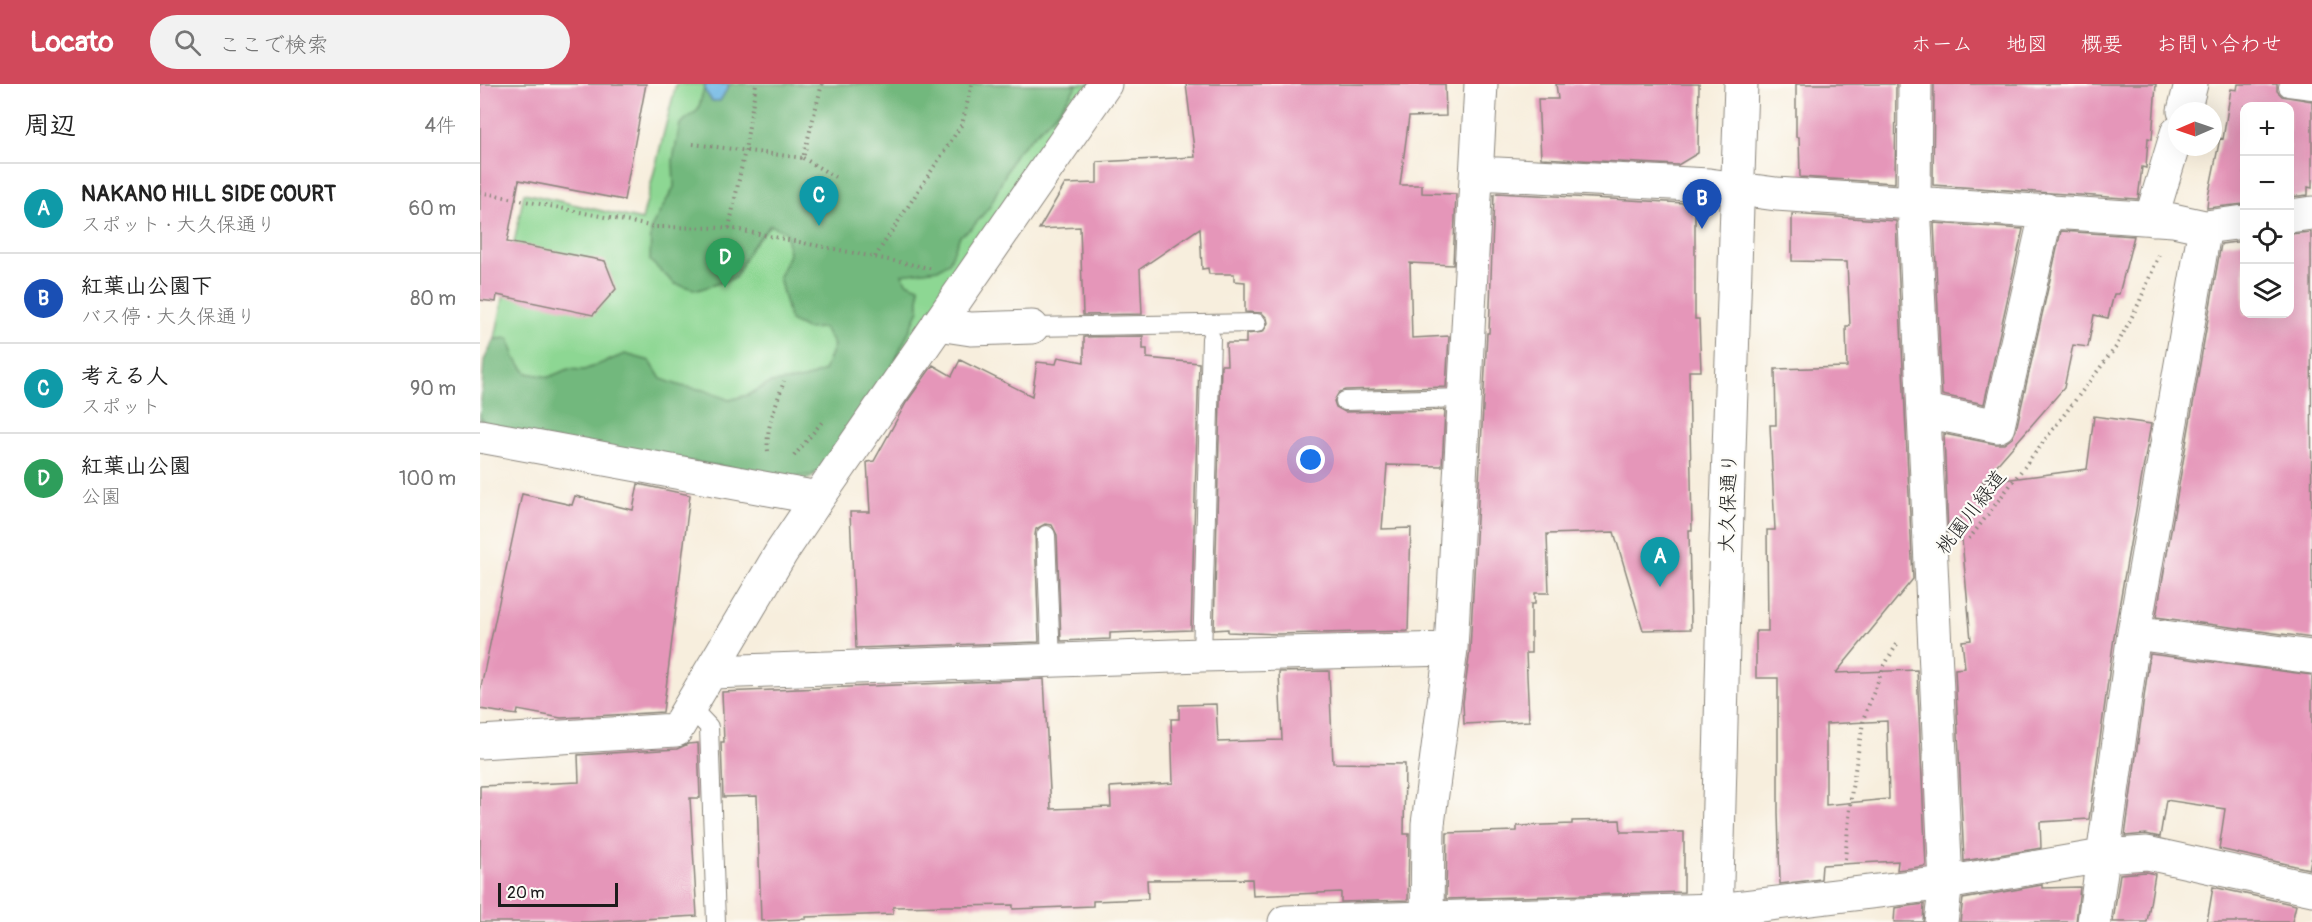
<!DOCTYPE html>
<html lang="ja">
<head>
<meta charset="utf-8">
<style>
  body { margin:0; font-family:Pangolin,"Klee One",sans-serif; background:#f2f2f2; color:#222 }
  .controls { position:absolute; right:18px; top:18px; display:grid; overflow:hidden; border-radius:12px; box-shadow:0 6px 24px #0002 }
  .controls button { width:54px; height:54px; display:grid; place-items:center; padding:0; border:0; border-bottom:2px solid #e0e0e0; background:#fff; color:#222; font:30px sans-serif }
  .compass { position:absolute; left:1688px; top:18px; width:54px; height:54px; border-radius:50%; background:#fff; box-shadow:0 6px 24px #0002; rotate:268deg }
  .scale { position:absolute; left:18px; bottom:15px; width:120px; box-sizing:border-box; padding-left:6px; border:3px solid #1c1c1c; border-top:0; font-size:16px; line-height:21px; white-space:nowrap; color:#1c1c1c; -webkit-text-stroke:4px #fdfcf7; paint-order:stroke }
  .you { position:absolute; left:831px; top:376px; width:21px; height:21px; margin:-15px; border:4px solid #fff; border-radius:50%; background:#1a73e8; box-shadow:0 0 0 9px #1a73e833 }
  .badge { display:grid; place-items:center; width:39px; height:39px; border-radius:50%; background:#d1495b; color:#fff; font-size:20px; font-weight:700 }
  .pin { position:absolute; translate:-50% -50px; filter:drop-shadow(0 2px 3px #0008) }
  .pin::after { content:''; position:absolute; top:32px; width:21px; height:18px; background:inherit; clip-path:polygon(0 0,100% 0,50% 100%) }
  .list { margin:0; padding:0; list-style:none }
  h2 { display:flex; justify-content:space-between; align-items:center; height:78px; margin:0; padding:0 24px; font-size:26px }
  h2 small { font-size:20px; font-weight:400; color:#767676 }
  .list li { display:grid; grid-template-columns:39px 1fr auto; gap:18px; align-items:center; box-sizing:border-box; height:90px; padding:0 24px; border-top:2px solid #e0e0e0 }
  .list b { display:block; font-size:22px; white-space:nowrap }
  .list p { margin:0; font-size:20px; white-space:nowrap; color:#767676 }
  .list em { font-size:20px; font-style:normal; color:#767676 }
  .icon { flex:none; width:33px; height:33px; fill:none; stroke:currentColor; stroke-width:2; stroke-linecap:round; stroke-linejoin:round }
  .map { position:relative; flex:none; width:1832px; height:838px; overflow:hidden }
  header { display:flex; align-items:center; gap:36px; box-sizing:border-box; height:84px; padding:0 30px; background:#d1495b; color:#fff }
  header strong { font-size:28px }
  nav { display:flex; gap:33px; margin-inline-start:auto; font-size:21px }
  .search { width:420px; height:54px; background:#f2f2f2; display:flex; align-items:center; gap:15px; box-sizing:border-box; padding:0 21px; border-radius:33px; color:#767676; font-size:22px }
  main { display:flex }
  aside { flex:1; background:#fff }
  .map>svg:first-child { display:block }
  .green { fill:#8dd793; stroke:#547a58; stroke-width:1.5 }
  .forest { fill:#72b87d; stroke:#476a4c; stroke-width:1.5 }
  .water { fill:#6bb5e3; stroke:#446880; stroke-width:1.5 }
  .building { fill:#e596b9; fill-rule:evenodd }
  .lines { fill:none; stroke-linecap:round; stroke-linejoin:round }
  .service-casing { stroke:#8a857c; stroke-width:20 }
  .minor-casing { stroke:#8a857c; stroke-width:35 }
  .secondary-casing { stroke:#8a857c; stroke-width:35 }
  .path { stroke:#8a857c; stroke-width:4; stroke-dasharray:1.5 4.5; stroke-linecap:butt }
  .service { stroke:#fff; stroke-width:18 }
  .minor { stroke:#fff; stroke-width:33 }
  .secondary { stroke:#fff; stroke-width:33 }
  .labels { text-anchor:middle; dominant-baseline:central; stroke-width:4.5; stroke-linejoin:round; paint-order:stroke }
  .street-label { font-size:20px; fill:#1c1c1c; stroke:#fdfcf7 }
</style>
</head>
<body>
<header>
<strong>Locato</strong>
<div class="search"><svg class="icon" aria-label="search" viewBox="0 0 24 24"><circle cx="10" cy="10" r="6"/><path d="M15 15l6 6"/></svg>ここで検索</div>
<nav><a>ホーム</a><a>地図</a><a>概要</a><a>お問い合わせ</a></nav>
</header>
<main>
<aside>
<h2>周辺<small>4件</small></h2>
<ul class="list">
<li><span class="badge" style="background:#0f9aa8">A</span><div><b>NAKANO HILL SIDE COURT</b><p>スポット · 大久保通り</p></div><em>60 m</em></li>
<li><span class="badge" style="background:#1a4fb4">B</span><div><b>紅葉山公園下</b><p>バス停 · 大久保通り</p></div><em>80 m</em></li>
<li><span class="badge" style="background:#0f9aa8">C</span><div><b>考える人</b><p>スポット</p></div><em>90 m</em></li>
<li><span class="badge" style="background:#2e9e5b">D</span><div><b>紅葉山公園</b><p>公園</p></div><em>100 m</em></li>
</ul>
</aside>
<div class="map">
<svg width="1832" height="838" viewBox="0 0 1832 838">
  <rect width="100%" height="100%" fill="#fdfcf7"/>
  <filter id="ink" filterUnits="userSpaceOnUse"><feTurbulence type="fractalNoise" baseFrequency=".0167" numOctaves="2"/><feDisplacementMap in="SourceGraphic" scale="12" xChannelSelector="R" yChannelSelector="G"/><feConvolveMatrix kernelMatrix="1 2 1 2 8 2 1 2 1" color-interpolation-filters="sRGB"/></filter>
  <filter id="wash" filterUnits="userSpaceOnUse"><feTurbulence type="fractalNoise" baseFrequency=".008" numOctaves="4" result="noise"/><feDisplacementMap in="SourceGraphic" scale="24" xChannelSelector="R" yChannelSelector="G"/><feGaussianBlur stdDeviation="1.35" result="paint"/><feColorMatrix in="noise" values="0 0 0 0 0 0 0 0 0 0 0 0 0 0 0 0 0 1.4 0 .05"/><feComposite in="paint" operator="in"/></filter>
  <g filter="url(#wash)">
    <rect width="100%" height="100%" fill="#f7eedd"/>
    <path class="green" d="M 196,0 L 613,0 L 333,393 L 322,398 L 0,341 L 0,330 L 44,109 L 162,136 Z"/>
    <path class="forest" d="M 225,0 L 598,0 L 579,26 L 535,70 L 510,122 L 492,144 L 480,152 L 469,178 L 458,185 L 422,190 L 426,198 L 439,203 L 439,226 L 404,300 L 351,383 L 331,391 L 310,393 L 10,346 L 0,333 L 4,276 L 15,255 L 29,254 L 35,274 L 47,289 L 69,293 L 88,285 L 104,286 L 145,270 L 170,277 L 181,295 L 201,302 L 224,306 L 249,316 L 268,311 L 290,299 L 324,295 L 344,287 L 354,261 L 344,244 L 326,245 L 310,237 L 299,193 L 309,170 L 306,148 L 290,141 L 271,163 L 255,194 L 218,206 L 195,200 L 170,177 L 171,144 L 194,103 L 193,76 L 200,40 L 218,26 Z"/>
    <path class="water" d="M 225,0 L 249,0 L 249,2 L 240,17 L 232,17 L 225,7 Z"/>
    <g id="blocks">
      <path class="building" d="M 0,0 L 166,0 L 144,116 L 39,96 L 27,158 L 125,177 L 136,205 L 113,231 L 17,211 L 16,218 L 0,216 Z
        M 706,0 L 965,0 L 966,32 L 929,33 L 920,101 L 942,101 L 942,109 L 976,110 L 973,181 L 930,179 L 932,254 L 969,252 L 966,303 L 865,306 L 859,308 L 854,317 L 856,323 L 865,328 L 965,326 L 962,382 L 907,381 L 902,445 L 931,444 L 928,547 L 798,550 L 748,548 L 748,545 L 734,546 L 741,281 L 747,281 L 746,259 L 766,259 L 766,250 L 783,248 L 788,239 L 787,234 L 782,229 L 765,228 L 765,198 L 754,197 L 754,190 L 729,190 L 728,184 L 722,185 L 720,144 L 660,185 L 662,230 L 603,231 L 600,143 L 559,145 L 585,100 L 617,99 L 617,78 L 715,73 Z
        M 1076,0 L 1219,0 L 1218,69 L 1198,81 L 1061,74 L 1058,15 L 1078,15 Z
        M 1316,0 L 1416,0 L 1415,99 L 1320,93 L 1319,53 L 1316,53 Z
        M 1454,0 L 1676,0 L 1672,55 L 1668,54 L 1666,84 L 1662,83 L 1658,115 L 1453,101 Z
        M 1758,0 L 1797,0 L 1797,7 L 1802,12 L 1832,17 L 1832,104 L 1828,103 L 1828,111 L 1809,113 L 1809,22 L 1764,22 L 1764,120 L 1727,124 L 1728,113 L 1740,54 L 1743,55 L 1751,5 L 1757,6 Z
        M 1017,109 L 1205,119 L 1215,127 L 1215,235 L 1219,235 L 1221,287 L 1209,287 L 1212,446 L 1209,446 L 1211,545 L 1163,546 L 1134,448 L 1067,450 L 1069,509 L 1055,509 L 1055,520 L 1051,520 L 1051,569 L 1046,569 L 1049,637 L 984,640 L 983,619 L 990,566 L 1007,249 L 1009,249 L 1014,110 Z
        M 1312,130 L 1416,137 L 1433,495 L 1356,589 L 1437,586 L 1446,782 L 1417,786 L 1418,777 L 1342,781 L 1341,795 L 1300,800 L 1298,728 L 1298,594 L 1276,594 L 1276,547 L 1288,547 L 1287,446 L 1295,446 L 1290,341 L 1296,341 L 1295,285 L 1367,283 L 1366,242 L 1370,242 L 1367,178 L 1312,177 ZM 1407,637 L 1409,715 L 1346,721 L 1346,640 Z
        M 1454,139 L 1543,145 L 1504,320 L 1462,311 Z
        M 1581,147 L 1654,152 L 1639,210 L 1634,210 L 1628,234 L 1614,231 L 1608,263 L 1593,261 L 1584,304 L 1501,399 L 1607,385 L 1614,332 L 1671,340 L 1635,546 L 1609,735 L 1560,738 L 1561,764 L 1484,777 L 1475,585 L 1485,584 L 1482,557 L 1491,556 L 1480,434 L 1468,449 L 1464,350 L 1515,360 L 1524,360 L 1532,354 L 1536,346 Z
        M 1831,148 L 1832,554 L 1676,533 L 1741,160 L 1764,157 L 1764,230 L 1809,230 L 1809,150 Z
        M 663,252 L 663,265 L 667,265 L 667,274 L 719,279 L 711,546 L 630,549 L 630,555 L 581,557 L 577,451 L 572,441 L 565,440 L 556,445 L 555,451 L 559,558 L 376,564 L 370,428 L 390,428 L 387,378 L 394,377 L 426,319 L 453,281 L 472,292 L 480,276 L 552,312 L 557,278 L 576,280 L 578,273 L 604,278 L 604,253 Z
        M 158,400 L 210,411 L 183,628 L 81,634 L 38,626 L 37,631 L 0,625 L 0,607 L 42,410 L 92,421 L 95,412 L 153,426 Z
        M 1670,570 L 1832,591 L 1832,772 L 1829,785 L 1739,765 L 1745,725 L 1686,716 L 1680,753 L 1666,750 L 1645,752 Z
        M 849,587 L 853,679 L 925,680 L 924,750 L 929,750 L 928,816 L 861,818 L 861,808 L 773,812 L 772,795 L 667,796 L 668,815 L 613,817 L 613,822 L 533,825 L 533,821 L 413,823 L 413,830 L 326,833 L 326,835 L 281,837 L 277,712 L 243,713 L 241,658 L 244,658 L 242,608 L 564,595 L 571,725 L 631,723 L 630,703 L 693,699 L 691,635 L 699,635 L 699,621 L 736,620 L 738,658 L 802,656 L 799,588 Z
        M 218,659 L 220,714 L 210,714 L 217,832 L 108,838 L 0,838 L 0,702 L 99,698 L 98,671 L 197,665 L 208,660 Z
        M 1140,736 L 1141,748 L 1204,748 L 1204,808 L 966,815 L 967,749 L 1037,747 L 1037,742 L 1092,740 L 1092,737 Z
        M 1666,788 L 1675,790 L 1667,838 L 1633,838 L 1640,790 Z
        M 1562,801 L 1562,804 L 1600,803 L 1596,838 L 1480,838 L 1483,815 Z
        M 1733,803 L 1816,821 L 1812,838 L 1727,838 Z
        M 1444,820 L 1443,838 L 1414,838 L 1415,824 Z"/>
    </g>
  </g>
  <g filter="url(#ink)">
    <use href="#blocks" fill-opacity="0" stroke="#8a857c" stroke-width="1.5"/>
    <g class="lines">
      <defs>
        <path id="service" d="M 1808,3 L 1832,6
          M 552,243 L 777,239
          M 865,317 L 985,314
          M 566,451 L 571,576
          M 722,571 L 731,254
          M 210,623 L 229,643 L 236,838"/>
        <path id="minor" d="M 1435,0 L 1434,118 L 1466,799 L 1461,838
          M 1704,27 L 1711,0
          M 998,89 L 1229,101 L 1296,110 L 1693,136 L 1725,143 L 1764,138
          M 1810,132 L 1832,129
          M 1671,135 L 1697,49
          M 458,240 L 491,245 L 552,243
          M 1445,327 L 1518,342 L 1567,126
          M 0,352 L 338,414
          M 1654,549 L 1832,573
          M 232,588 L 722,571 L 971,565
          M 0,658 L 196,646 L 301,469 L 338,414 L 625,0
          M 805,838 L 1238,826 L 1466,799 L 1622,772 L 1667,769 L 1832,805
          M 947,838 L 948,740 L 971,565 L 1001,0
          M 1614,838 L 1654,549 L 1725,143"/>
        <path id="secondary" d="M 1236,838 L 1244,519 L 1261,0"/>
      </defs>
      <use href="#service" class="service-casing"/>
      <use href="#minor" class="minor-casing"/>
      <use href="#secondary" class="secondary-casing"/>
      <path class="path" d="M 213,60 L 323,74 L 342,0
        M 323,74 L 355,93
        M 0,108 L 175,143 L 249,144 L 454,185
        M 249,144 L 265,66 L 276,0
        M 395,173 L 482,40 L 492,0
        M 288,367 C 285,344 297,319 304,297
        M 314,372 L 342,338
        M 1489,455 L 1636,263 L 1659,219 L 1679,171
        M 1365,775 L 1372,704 L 1384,633 L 1404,582 L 1417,560"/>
      <use href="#service" class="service"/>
      <use href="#minor" class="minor"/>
      <use href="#secondary" class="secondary"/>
    </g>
  </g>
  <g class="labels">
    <g class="street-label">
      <text transform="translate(1248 419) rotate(-88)">大久保通り</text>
      <text transform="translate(1491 428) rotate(-52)">桃園川緑道</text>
    </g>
  </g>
</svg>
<div class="controls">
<button>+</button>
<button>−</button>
<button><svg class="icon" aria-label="locate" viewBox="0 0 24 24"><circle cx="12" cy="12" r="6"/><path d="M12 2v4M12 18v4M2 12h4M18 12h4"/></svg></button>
<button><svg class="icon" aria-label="layers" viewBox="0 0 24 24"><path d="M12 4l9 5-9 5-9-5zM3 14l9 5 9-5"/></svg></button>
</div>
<svg class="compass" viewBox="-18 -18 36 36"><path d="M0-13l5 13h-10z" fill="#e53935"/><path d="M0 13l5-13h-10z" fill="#767676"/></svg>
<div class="scale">20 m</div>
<div class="you"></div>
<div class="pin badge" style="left:1180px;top:503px;background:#0f9aa8">A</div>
<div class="pin badge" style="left:1222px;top:145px;background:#1a4fb4">B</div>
<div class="pin badge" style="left:339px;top:142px;background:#0f9aa8">C</div>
<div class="pin badge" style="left:245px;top:204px;background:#2e9e5b">D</div>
</div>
</main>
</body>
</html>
